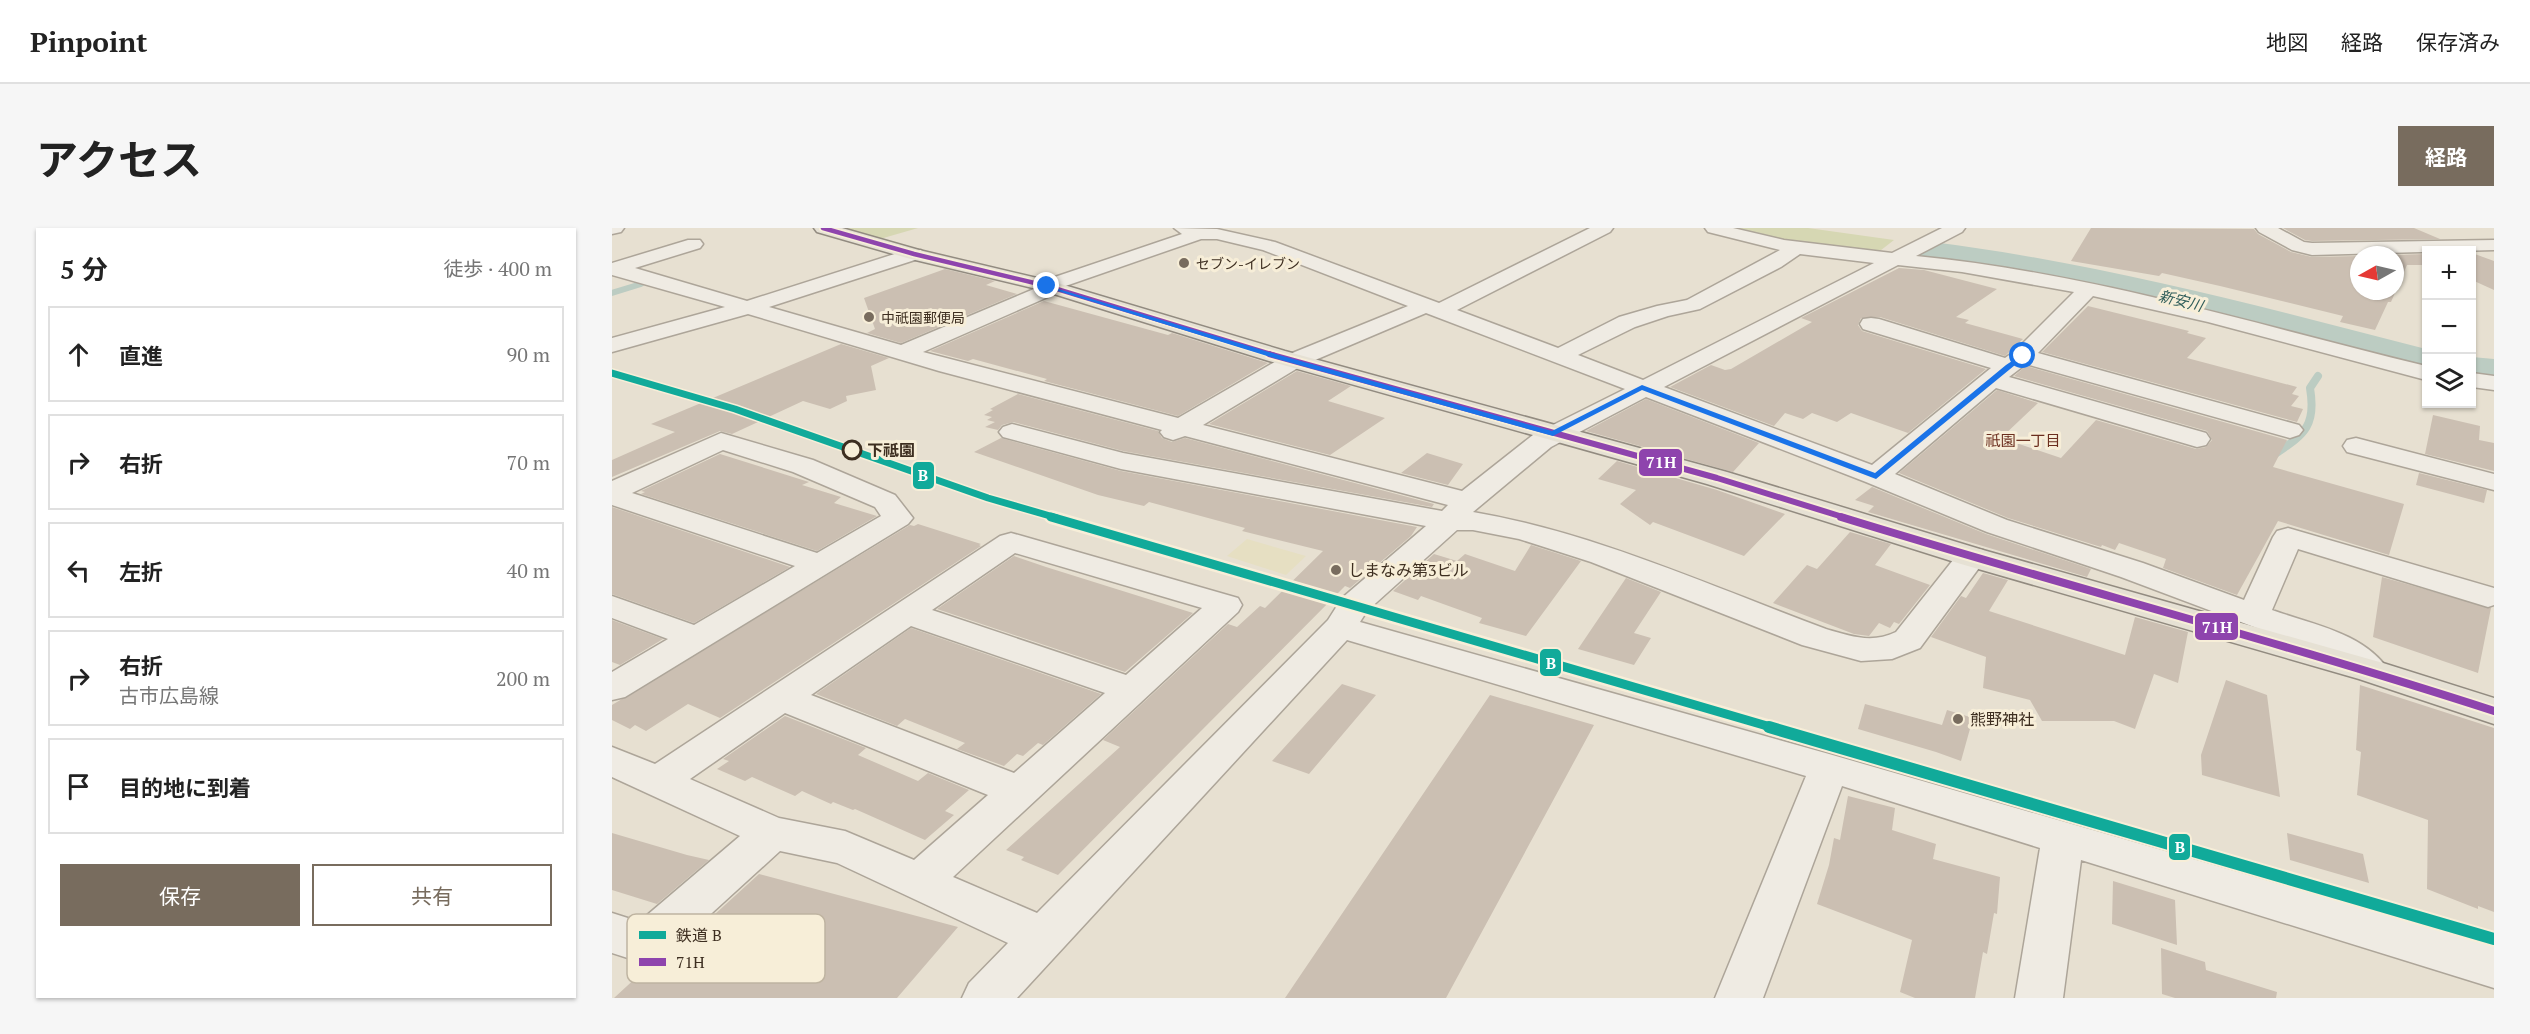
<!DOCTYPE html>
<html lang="ja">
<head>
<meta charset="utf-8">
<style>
  body { margin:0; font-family:"PT Serif","Noto Sans JP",serif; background:#f6f6f6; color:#222 }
  .controls { position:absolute; right:18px; top:18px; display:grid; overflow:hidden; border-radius:0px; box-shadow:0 2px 4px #0004 }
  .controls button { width:54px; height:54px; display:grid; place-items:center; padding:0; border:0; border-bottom:2px solid #e0e0e0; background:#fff; color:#222; font:30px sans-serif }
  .compass { position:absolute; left:1738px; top:18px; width:54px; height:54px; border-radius:50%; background:#fff; box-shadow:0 2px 4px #0004; rotate:262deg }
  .stop { position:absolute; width:18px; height:18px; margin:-14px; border:4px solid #1a73e8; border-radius:50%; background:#fff }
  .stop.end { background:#1a73e8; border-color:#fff; box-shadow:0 2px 6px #0008 }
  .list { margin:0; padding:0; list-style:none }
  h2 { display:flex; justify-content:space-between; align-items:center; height:78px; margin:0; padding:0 24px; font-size:26px }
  h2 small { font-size:20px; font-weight:400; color:#767676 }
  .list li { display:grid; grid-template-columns:39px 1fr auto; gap:18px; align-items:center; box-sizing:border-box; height:96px; margin:0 12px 12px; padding:0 12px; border:2px solid #e0e0e0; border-radius:0px }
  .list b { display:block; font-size:22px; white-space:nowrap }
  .list p { margin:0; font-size:20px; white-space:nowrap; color:#767676 }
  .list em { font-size:20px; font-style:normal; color:#767676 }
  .actions { display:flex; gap:12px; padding:18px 24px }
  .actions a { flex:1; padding:14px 0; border:2px solid #786c5e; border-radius:0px; text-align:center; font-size:21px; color:#786c5e }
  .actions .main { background:#786c5e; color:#fff }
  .icon { flex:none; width:33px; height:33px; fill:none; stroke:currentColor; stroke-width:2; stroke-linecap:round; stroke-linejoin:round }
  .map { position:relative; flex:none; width:1882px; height:770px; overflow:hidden; border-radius:0px }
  header { display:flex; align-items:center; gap:36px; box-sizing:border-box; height:84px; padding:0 30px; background:#fff; border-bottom:2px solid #e0e0e0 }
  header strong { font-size:28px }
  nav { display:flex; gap:33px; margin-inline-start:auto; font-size:21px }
  .intro { display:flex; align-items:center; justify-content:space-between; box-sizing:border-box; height:144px; padding:0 36px }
  h1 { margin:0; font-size:42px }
  .button { padding:15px 27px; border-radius:0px; background:#786c5e; color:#fff; font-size:21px; font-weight:700 }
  main { display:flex; gap:36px; padding:0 36px }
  aside { flex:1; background:#fff; border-radius:0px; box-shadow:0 2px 4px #0004 }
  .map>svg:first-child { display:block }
  .farmland { fill:#e6dfc2 }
  .green { fill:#d6d7b3 }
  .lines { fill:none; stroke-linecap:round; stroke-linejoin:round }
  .stream-far1 { stroke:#bcccc2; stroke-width:6 }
  .stream { stroke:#bcccc2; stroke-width:8 }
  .river { fill:#bcccc2; fill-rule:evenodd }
  .building { fill:#cbbfb2 }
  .minor-casing { stroke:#ada599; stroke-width:3 }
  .major-casing { stroke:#928b80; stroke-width:3 }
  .minor { fill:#efebe3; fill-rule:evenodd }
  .major { fill:#e6e1d4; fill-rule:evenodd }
  .bus-1-far2-casing { stroke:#f7eed8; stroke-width:8 }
  .bus-1-far1-casing { stroke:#f7eed8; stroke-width:10 }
  .bus-1-casing { stroke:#f7eed8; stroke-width:12 }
  .bus-1-far2 { stroke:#8e44ad; stroke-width:4.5 }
  .bus-1-far1 { stroke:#8e44ad; stroke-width:6 }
  .bus-1 { stroke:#8e44ad; stroke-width:8 }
  .rail-1-far2-casing { stroke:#f7eed8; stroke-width:10 }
  .rail-1-far1-casing { stroke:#f7eed8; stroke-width:14 }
  .rail-1-casing { stroke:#f7eed8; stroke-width:16 }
  .rail-1-far2 { stroke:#11aa9a; stroke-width:7 }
  .rail-1-far1 { stroke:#11aa9a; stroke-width:9 }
  .rail-1 { stroke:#11aa9a; stroke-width:12 }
  .route { fill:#1a73e8 }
  .poi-dot { fill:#786c5e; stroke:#f7eed8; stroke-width:2 }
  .stop-dot { fill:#f7eed8; stroke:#3d2e20; stroke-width:3 }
  .labels { text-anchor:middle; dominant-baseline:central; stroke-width:6; stroke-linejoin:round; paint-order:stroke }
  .far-poi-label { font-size:14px; fill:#3d2e20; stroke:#f7eed8; text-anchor:start }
  .far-water-label { font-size:15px; font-style:italic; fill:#2f5d5a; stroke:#f7eed8 }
  .far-neighbourhood-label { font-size:15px; fill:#6b2e1e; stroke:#f7eed8 }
  .stop-label { font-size:16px; font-weight:bold; fill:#3d2e20; stroke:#f7eed8; text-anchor:start }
  .poi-label { font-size:16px; fill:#3d2e20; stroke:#f7eed8; text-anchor:start }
  .key { fill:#f7eed8; stroke:#bfb4a1; stroke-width:1.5 }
  .key-label { font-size:16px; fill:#3d2e20 }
  .line-badge { stroke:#f7eed8; stroke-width:2 }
  .badge-label { font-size:16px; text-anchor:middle; font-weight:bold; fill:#fff }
</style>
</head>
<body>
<header>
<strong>Pinpoint</strong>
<nav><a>地図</a><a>経路</a><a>保存済み</a></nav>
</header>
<div class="intro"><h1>アクセス</h1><a class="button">経路</a></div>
<main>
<aside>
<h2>5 分<small>徒歩 · 400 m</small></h2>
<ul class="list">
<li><svg class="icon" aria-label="ahead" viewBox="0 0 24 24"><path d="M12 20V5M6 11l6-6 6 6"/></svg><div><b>直進</b></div><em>90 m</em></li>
<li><svg class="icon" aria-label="right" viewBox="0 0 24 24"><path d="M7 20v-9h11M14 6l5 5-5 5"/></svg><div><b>右折</b></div><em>70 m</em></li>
<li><svg class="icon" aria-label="left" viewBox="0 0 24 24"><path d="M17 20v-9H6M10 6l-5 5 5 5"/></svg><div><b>左折</b></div><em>40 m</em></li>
<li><svg class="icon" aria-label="right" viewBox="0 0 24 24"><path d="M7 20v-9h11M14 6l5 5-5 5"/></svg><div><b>右折</b><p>古市広島線</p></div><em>200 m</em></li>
<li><svg class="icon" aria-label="arrive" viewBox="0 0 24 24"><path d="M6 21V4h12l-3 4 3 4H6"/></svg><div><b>目的地に到着</b></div></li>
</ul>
<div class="actions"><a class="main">保存</a><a>共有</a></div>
</aside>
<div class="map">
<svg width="1882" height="770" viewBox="0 0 1882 770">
  <rect width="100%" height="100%" fill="#e7e0d1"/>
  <path class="farmland" d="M 635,311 L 694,328 L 674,347 L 615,328 Z"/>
  <path class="green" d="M 229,0 L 306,0 L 268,11 Z
    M 1114,0 L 1196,0 L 1282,12 L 1264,26 L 1182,15 Z"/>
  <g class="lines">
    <path class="stream-far1" d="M 0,65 L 29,56"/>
    <path class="stream" d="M 1774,131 L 1786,128
      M 1659,229 C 1690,207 1705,201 1698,160 L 1706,148"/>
    <path class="river" d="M 1320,14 C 1488,35 1651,79 1814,121 L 1814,146 L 1584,84 L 1494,64 L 1308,31 L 1303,24 L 1308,17 Z
      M 1860,129 L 1882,131 L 1882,157 L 1860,155 Z"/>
  </g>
  <path class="building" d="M 1479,0 L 1642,1 L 1646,6 L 1679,24 L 1700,29 L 1747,28 L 1747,63 L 1783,63 L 1782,27 L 1815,26 L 1815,37 L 1795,37 L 1779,74 L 1776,74 L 1763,102 L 1728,94 L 1731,88 L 1608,58 L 1550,45 L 1547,48 L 1459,33 Z
    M 1671,0 L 1802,0 L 1828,11 L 1700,13 L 1693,12 Z
    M 1860,25 L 1882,33 L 1882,62 L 1860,52 Z
    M 1287,40 L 1312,42 L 1385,61 L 1344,89 L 1357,92 L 1353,95 L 1411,111 L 1393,128 L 1268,89 L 1249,90 L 1246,97 L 1250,103 L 1374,141 L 1296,205 L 1239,185 L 1225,194 L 1200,185 L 1191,191 L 1173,185 L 1162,198 L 1058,159 L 1099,137 L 1113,142 L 1119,141 L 1200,94 L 1189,90 Z
    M 333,41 L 383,53 L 374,57 L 405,66 L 289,115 L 255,105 L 263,101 L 252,70 Z
    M 432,73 L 556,107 L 560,105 L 656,135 L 566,188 L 432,153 L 435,151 L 361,131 L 356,133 L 318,123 Z
    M 1476,78 L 1577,103 L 1575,105 L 1594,110 L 1575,130 L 1685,159 L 1680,166 L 1687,168 L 1679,178 L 1691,181 L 1685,194 L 1430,124 Z
    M 229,116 L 277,130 L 259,138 L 264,162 L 234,168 L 235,173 L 218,181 L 191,173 L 120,206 L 108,203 L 0,249 L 0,232 L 63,204 L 39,196 Z
    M 1414,138 L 1675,212 L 1661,239 L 1792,276 L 1777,327 L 1666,293 L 1625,367 L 1551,340 L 1554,331 L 1507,315 L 1503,322 L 1490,317 L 1489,319 L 1396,290 L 1287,245 L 1385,162 L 1426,175 L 1389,210 L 1449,230 L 1484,192 L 1584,221 L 1594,219 L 1600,212 L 1595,203 L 1402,148 Z
    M 685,143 L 739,158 L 716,173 L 773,190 L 718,227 L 597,196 Z
    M 406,166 L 546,203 L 550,210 L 560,214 L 573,210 L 822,276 L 820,279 L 511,223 L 401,194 L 390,197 L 386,202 L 373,199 L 383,194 L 375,192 L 380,189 L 372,187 L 381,182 L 378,181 Z
    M 1034,171 L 1147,215 L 1121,244 L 974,203 Z
    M 1821,187 L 1868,198 L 1867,212 L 1882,215 L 1882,243 L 1813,226 Z
    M 389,210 L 509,243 L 805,299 L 799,308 L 738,360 L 733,358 L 446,647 L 409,632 L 412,629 L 394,622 L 508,519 L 491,512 L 616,396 L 625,399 L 648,378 L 653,380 L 711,323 L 630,303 L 633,300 L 537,274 L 532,278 L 486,267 L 362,224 Z
    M 815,225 L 851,236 L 836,257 L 789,245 Z
    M 108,226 L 197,254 L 190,257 L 229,269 L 222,275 L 265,288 L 205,323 L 29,266 L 33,264 L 29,263 Z
    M 1005,233 L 1105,262 L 1173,286 L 1132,328 L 1041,294 L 1038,297 L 1008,276 L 1024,262 L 986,251 Z
    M 1807,245 L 1875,262 L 1872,275 L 1804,257 Z
    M 1260,259 L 1374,306 L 1479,341 L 1475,349 L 1256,284 L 1262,278 L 1243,272 Z
    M 0,279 L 178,339 L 82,395 L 0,366 Z
    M 306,296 L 369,316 L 367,317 L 369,318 L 108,490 L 76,476 L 34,503 L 23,497 L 18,501 L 0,492 L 0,477 L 298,297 L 302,298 Z
    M 1238,304 L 1279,316 L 1263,337 L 1318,357 L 1287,396 L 1282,394 L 1278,400 L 1267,395 L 1257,408 L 1242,406 L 1161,375 L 1195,337 L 1205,341 Z
    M 919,317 L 969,333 L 914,408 L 867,395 L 870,390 L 809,368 L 806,372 L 781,363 L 822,326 L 845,333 L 853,326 L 903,343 Z
    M 402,328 L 434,339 L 581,385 L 513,444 L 325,381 Z
    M 1371,345 L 1396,352 L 1377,383 L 1513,427 L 1523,389 L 1576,404 L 1566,455 L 1542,446 L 1523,501 L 1502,493 L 1430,493 L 1418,472 L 1371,460 L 1374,429 L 1319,409 L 1349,368 L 1354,370 Z
    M 1770,349 L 1879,380 L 1866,445 L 1761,409 Z
    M 1014,350 L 1049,364 L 1022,405 L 1039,410 L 1022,437 L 966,421 Z
    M 0,392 L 51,411 L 8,437 L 0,434 Z
    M 299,400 L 489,466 L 431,517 L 426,515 L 411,528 L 405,526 L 392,538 L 345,521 L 353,515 L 293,491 L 285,498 L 204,466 Z
    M 1614,452 L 1655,467 L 1668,569 L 1590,547 L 1589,527 Z
    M 730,456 L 764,467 L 697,546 L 660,533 Z
    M 1748,457 L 1882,500 L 1882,684 L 1866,678 L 1866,681 L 1815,661 L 1816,592 L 1745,567 L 1749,524 L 1744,522 Z
    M 878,467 L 982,497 L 834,770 L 673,770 Z
    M 1253,476 L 1330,497 L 1335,482 L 1361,490 L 1349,533 L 1324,524 L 1246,501 Z
    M 173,488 L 254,520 L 246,527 L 306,553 L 316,545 L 357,562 L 333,583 L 342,587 L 313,612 L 243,581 L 241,582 L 221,574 L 219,576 L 190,563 L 183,568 L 140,549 L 133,553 L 105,541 L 117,533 L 111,531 Z
    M 1236,568 L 1283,580 L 1280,602 L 1324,616 L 1321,631 L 1388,649 L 1385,686 L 1382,685 L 1375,726 L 1371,724 L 1363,770 L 1303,770 L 1288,764 L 1300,712 L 1205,676 L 1217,637 L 1222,610 L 1228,612 Z
    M 0,605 L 75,627 L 97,632 L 45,676 L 0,662 Z
    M 1675,605 L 1751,626 L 1757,655 L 1678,632 Z
    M 147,646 L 346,699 L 285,770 L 2,770 L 53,723 L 68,718 Z
    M 1501,653 L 1563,672 L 1565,717 L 1500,696 Z
    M 1549,720 L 1593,734 L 1594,742 L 1665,764 L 1664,770 L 1563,770 L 1550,766 Z"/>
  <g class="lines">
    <defs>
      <path id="minor" d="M 0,0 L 12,0 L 9,4 L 0,6 Z
        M 562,0 L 605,1 L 663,14 L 827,75 L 978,0 L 1001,0 L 998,4 L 845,82 L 946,120 L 1007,89 L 1045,78 L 1075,72 L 1168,22 L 1096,4 L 1093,0 L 1121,0 L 1172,12 L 1280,25 L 1330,0 L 1353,0 L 1350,4 L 1304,28 C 1479,45 1645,97 1814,138 L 1814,152 L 1596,94 L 1481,68 L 1426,125 L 1687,197 L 1691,202 L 1687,207 L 1678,210 L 1414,136 L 1397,149 L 1594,205 L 1598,211 L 1594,217 L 1585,219 L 1384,160 L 1283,246 L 1395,292 L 1531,335 L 1632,372 L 1661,309 L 1665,303 L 1676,300 L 1882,360 L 1882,377 L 1876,379 L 1686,321 L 1660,382 C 1699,396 1753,405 1777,443 L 1771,451 C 1744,459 1736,438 1714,426 L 1509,349 L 1375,304 L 1254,254 L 1034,169 L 939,219 L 861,284 C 983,305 1098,358 1214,401 C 1238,408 1260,416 1284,404 L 1349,322 L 1360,320 L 1371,322 L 1375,329 L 1308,420 L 1280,431 L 1249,433 L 1190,417 L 979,334 L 907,311 L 861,302 L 845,302 L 755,383 L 748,394 L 1217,526 L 1882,718 L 1882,760 L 1469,632 L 1451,770 L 1403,770 L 1428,620 L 1230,558 L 1151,770 L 1103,770 L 1194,548 L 735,412 L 405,770 L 350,770 L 357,755 L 396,715 L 225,635 L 168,623 L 66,716 L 22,732 L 0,725 L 0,685 L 22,692 L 34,688 L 128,608 L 0,549 L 0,519 L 43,536 L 388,308 L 399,305 L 410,308 L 626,370 L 630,377 L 626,384 L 341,649 L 425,685 L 716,392 L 730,370 L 814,298 L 509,241 L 391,209 L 387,204 L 391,199 L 400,196 L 511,225 L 830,283 L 836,277 L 573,208 L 561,212 L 552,209 L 548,204 L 550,202 L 327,143 L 136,86 L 0,124 L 0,110 L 113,79 L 0,47 L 0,35 L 76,12 L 88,12 L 91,16 L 88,20 L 23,40 L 135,73 L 295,22 L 309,22 L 311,26 L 309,30 L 157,79 L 289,117 L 422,61 L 428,54 L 570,6 ZM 589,11 L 605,11 L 651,22 L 796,78 L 673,128 L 566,190 L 311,124 L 436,69 L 442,62 ZM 1188,26 L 1262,35 L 1031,152 L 966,127 L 1023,99 L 1056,88 L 1088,81 L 1169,39 ZM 1286,37 L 1350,44 L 1462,64 L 1403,123 L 1393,130 L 1267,91 L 1259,90 L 1251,91 L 1248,96 L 1251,101 L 1379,140 L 1260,237 L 1052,159 ZM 814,85 L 1013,161 L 921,207 L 850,263 L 591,197 L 689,138 ZM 403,325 L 590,380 L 514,447 L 320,382 ZM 299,398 L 493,465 L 402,545 L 199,467 ZM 173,485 L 376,567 L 302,632 L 233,603 L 167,590 L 78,551 Z
        M 1644,0 L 1666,0 L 1692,14 L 1700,15 L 1882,12 L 1882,22 L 1700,27 L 1680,22 L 1647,4 Z
        M 1860,145 L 1882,148 L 1882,162 L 1860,159 Z
        M 109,205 L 201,232 L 283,267 L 301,290 L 296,296 L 13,469 L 0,472 L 0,444 L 56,411 L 0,390 L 0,368 L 82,397 L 183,338 L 0,277 L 0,253 ZM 111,222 L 181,244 L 263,279 L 269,288 L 205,325 L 20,265 Z
        M 1744,210 L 1882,246 L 1882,262 L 1735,224 L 1731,218 L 1735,212 Z"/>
      <path id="major" d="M 202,0 L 230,0 L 307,22 L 442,54 L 673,123 L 1115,244 L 1371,322 L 1771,435 L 1882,470 L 1882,496 L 1747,451 L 1349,336 L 1095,256 L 657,133 L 429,62 L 295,30 L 205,4 Z"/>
    </defs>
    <use href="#minor" class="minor-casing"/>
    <use href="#major" class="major-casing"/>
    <use href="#minor" class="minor"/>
    <use href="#major" class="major"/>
    <defs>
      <path id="bus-1-far2" d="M 211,0 L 302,26 L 435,58 L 662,127"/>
      <path id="bus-1-far1" d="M 657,126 L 1105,250 L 1234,290"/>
      <path id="bus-1" d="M 1229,289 C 1446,356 1666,413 1882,483"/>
    </defs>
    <use href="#bus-1-far2" class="bus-1-far2-casing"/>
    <use href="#bus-1-far1" class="bus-1-far1-casing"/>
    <use href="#bus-1" class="bus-1-casing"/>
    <use href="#bus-1-far2" class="bus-1-far2"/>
    <use href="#bus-1-far1" class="bus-1-far1"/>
    <use href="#bus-1" class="bus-1"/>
    <defs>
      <path id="rail-1-far2" d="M 0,145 L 123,181 L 376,270 L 445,290"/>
      <path id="rail-1-far1" d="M 439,289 L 1162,500"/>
      <path id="rail-1" d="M 1157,499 L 1882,711"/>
    </defs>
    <use href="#rail-1-far2" class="rail-1-far2-casing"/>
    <use href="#rail-1-far1" class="rail-1-far1-casing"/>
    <use href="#rail-1" class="rail-1-casing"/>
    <use href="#rail-1-far2" class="rail-1-far2"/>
    <use href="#rail-1-far1" class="rail-1-far1"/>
    <use href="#rail-1" class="rail-1"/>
  </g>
  <path class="route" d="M 433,57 L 667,127 L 940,203 L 1030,157 L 1263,245 L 1394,137 L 1409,127 L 1414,128 L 1264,251 L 1030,162 L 941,208 L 662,130 L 433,59 Z"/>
  <g class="poi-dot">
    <circle cx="572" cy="35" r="6"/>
    <circle cx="257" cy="89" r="6"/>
    <circle cx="724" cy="342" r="6"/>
    <circle cx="1346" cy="491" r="6"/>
  </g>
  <circle class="stop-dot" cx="240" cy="222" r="9"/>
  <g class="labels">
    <g class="far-poi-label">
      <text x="584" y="35">セブン-イレブン</text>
      <text x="269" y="89">中祇園郵便局</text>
    </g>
    <g class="far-water-label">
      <text transform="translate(1569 72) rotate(14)">新安川</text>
    </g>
    <g class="far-neighbourhood-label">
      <text x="1411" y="212">祇園一丁目</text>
    </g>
    <g class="stop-label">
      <text x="255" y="222">下祗園</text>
    </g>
    <g class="poi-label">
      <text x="736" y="342">しまなみ第3ビル</text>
      <text x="1358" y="491">熊野神社</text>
    </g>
  </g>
  <rect x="15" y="686" width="198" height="69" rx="9" class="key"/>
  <rect x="27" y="703" width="27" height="8" fill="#11aa9a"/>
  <rect x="27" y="730" width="27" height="8" fill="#8e44ad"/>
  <g class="key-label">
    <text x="64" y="713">鉄道 B</text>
    <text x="64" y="740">71H</text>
  </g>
  <g class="line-badge">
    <rect x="1026" y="220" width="45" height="29" rx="6" fill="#8e44ad"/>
    <rect x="300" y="233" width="23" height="29" rx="6" fill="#11aa9a"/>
    <rect x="1582" y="384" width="45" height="29" rx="6" fill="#8e44ad"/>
    <rect x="927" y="420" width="23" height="29" rx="6" fill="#11aa9a"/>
    <rect x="1556" y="605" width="23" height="28" rx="6" fill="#11aa9a"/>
  </g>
  <g class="badge-label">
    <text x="1049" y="240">71H</text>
    <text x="311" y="253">B</text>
    <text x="1605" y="405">71H</text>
    <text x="939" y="441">B</text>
    <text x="1568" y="625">B</text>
  </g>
</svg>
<div class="controls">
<button>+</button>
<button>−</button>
<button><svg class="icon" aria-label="layers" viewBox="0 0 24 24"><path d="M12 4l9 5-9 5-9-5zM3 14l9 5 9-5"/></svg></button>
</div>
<svg class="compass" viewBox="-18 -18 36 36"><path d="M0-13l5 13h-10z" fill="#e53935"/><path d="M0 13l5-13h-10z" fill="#767676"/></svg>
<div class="stop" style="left:1411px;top:128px"></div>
<div class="stop end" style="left:435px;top:58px"></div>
</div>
</main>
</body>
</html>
